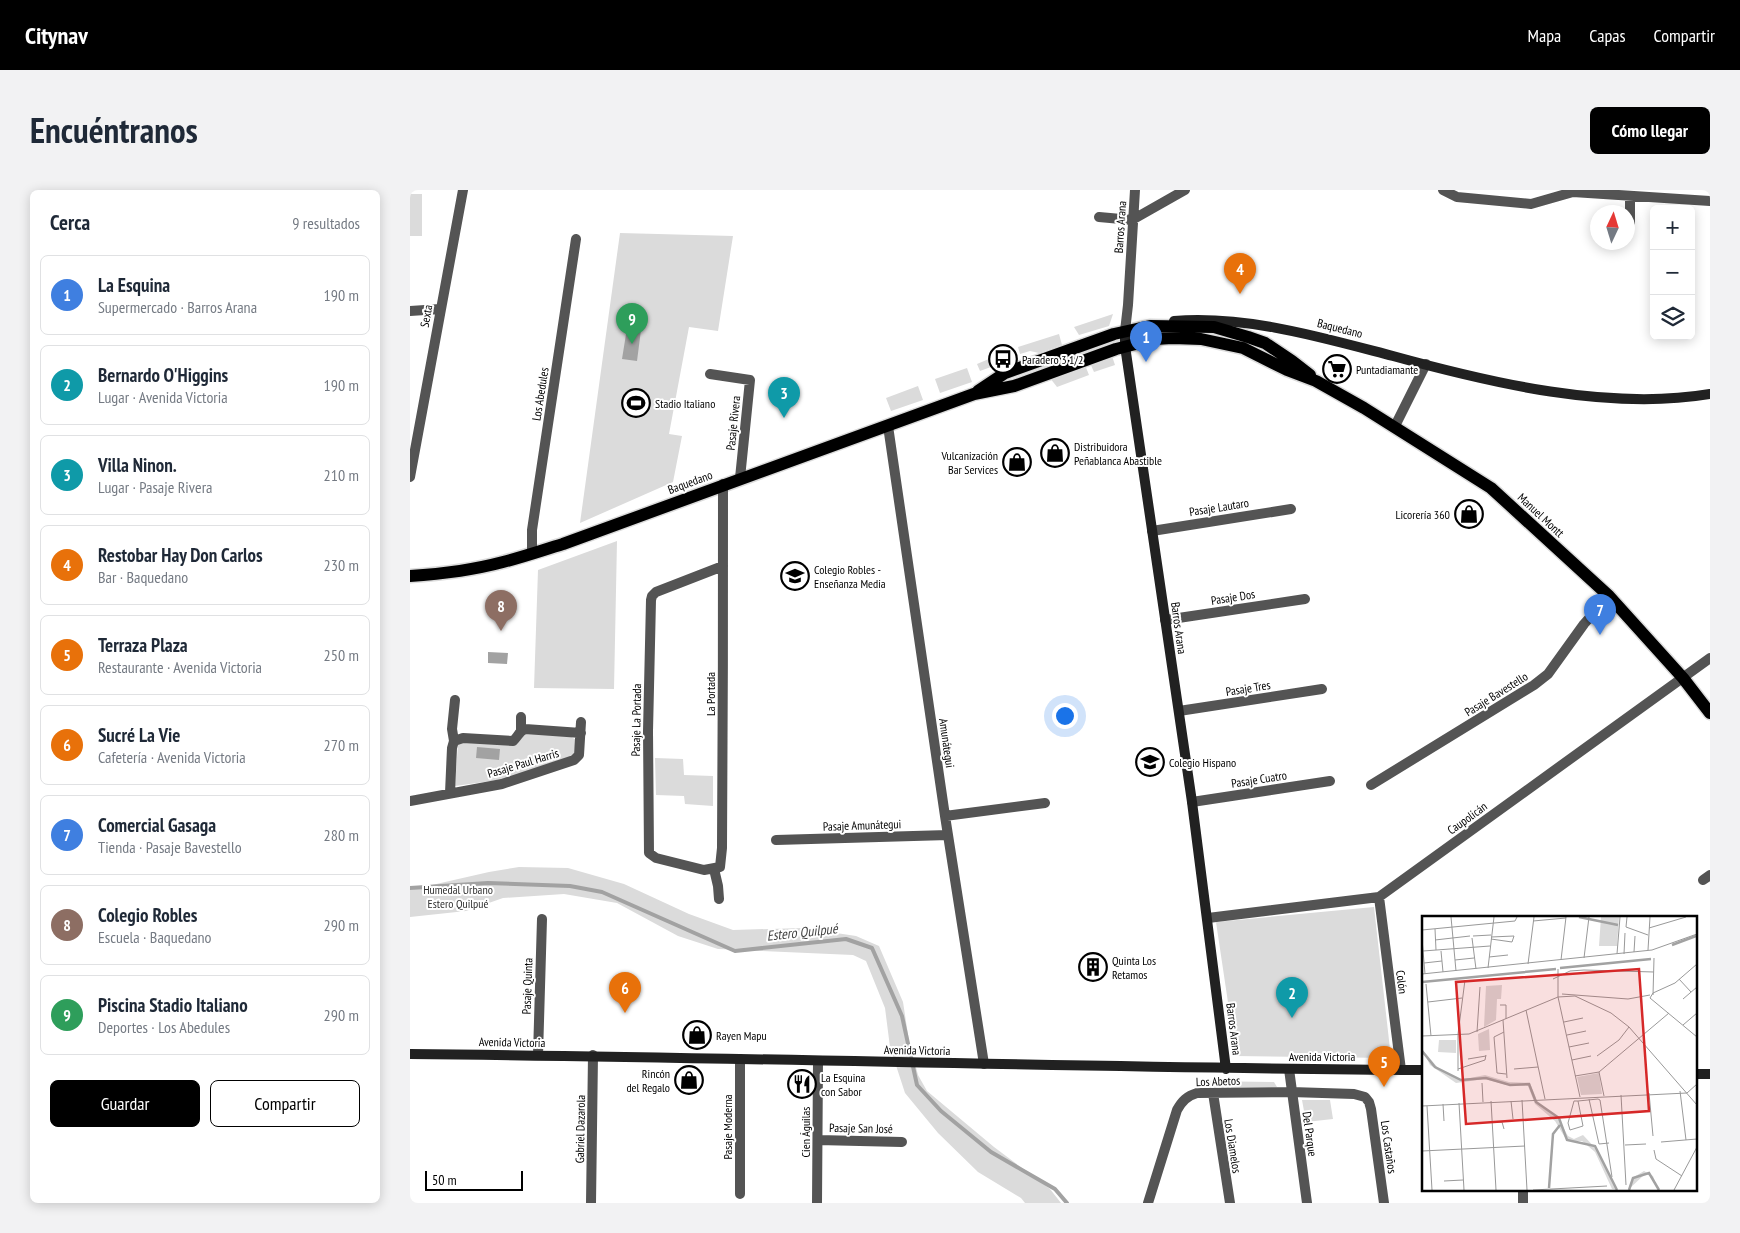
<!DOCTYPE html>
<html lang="es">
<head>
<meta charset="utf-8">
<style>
  body { margin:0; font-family:"PT Sans Narrow",sans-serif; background:#f2f2f3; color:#1f2937 }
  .controls { position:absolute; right:15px; top:15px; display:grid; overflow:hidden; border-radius:8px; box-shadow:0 2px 12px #0003 }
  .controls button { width:45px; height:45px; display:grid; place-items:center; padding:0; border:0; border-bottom:1px solid #e0e1e3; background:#fff; color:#1f2937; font:25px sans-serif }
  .compass { position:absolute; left:1180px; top:15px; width:45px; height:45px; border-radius:50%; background:#fff; box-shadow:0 2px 12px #0003; rotate:4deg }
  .scale { position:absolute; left:15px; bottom:12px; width:98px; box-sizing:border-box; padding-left:5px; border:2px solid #000; border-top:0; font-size:14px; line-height:18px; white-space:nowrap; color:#000; -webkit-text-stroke:4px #fff; paint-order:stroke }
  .you { position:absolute; left:654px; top:525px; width:18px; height:18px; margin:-12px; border:4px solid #fff; border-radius:50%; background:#1a73e8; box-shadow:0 0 0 8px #1a73e833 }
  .badge { display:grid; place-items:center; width:32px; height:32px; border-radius:50%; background:#000; color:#fff; font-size:16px; font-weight:700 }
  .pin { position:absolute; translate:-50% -41px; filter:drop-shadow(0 1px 2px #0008) }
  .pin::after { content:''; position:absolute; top:26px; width:18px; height:15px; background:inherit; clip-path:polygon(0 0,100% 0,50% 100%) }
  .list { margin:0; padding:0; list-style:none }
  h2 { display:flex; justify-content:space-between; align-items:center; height:65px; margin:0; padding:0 20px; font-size:21px }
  h2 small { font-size:16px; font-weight:400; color:#747a83 }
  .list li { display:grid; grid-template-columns:32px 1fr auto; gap:15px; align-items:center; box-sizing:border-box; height:80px; margin:0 10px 10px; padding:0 10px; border:1px solid #e0e1e3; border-radius:8px }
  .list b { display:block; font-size:19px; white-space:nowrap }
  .list p { margin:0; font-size:16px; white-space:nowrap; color:#747a83 }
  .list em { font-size:16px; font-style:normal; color:#747a83 }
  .actions { display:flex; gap:10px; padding:15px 20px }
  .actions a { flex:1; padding:11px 0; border:1px solid #000; border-radius:8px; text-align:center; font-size:18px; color:#000 }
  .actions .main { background:#000; color:#fff }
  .icon { flex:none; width:28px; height:28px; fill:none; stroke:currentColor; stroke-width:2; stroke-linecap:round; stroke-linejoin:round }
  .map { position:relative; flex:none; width:1300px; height:1013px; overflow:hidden; border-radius:8px }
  header { display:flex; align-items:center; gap:30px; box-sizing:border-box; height:70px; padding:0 25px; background:#000; color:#fff }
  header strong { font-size:24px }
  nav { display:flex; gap:28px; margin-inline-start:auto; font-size:18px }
  .intro { display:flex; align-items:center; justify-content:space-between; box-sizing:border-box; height:120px; padding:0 30px }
  h1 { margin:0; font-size:35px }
  .button { padding:12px 22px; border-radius:8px; background:#000; color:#fff; font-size:18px; font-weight:700 }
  main { display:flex; gap:30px; padding:0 30px }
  aside { flex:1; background:#fff; border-radius:8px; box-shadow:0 2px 12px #0003 }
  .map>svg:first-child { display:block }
  .green { fill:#dbdbdb }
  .water { fill:#a2a2a2 }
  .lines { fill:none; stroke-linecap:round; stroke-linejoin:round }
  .stream { stroke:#a2a2a2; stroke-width:4 }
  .primary-casing { stroke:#dbdbdb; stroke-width:15 }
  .street { stroke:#545454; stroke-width:10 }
  .secondary { stroke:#212121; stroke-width:10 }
  .primary { stroke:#000; stroke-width:12 }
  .labels { text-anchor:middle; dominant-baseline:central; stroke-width:4; stroke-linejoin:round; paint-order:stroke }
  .street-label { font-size:12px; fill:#000; stroke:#fff }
  .poi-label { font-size:12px; fill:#000; stroke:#fff; text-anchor:start }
  .park-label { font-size:12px; fill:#323232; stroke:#fff }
  .water-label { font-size:14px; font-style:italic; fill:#434343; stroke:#fff }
  .inset-river { fill:none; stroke:#a2a2a2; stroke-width:2.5 }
  .inset-road { fill:none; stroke:#999; stroke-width:1 }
  .view { fill:#d62828; fill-opacity:0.15; stroke:#d62828; stroke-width:2.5 }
  .inset-edge { fill:none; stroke:#000; stroke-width:2.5 }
</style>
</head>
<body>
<header>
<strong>Citynav</strong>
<nav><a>Mapa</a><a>Capas</a><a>Compartir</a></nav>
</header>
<div class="intro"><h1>Encuéntranos</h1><a class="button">Cómo llegar</a></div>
<main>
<aside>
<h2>Cerca<small>9 resultados</small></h2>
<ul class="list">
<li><span class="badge" style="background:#3f7fe0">1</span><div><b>La Esquina</b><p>Supermercado · Barros Arana</p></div><em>190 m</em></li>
<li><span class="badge" style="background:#0f9aa8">2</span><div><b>Bernardo O'Higgins</b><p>Lugar · Avenida Victoria</p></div><em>190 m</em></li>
<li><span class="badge" style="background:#0f9aa8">3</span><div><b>Villa Ninon.</b><p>Lugar · Pasaje Rivera</p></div><em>210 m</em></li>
<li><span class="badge" style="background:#e8710a">4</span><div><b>Restobar Hay Don Carlos</b><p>Bar · Baquedano</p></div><em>230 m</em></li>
<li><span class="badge" style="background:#e8710a">5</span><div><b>Terraza Plaza</b><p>Restaurante · Avenida Victoria</p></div><em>250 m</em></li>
<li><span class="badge" style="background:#e8710a">6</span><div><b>Sucré La Vie</b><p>Cafetería · Avenida Victoria</p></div><em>270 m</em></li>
<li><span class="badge" style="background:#3f7fe0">7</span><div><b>Comercial Gasaga</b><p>Tienda · Pasaje Bavestello</p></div><em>280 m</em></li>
<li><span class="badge" style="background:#8d6e63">8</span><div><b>Colegio Robles</b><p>Escuela · Baquedano</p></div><em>290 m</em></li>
<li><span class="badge" style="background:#2e9e5b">9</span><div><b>Piscina Stadio Italiano</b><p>Deportes · Los Abedules</p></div><em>290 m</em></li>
</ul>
<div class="actions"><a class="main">Guardar</a><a>Compartir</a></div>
</aside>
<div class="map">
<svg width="1300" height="1013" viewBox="0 0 1300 1013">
  <rect width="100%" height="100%" fill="#fff"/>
  <path class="green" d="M 0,4 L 12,4 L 12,46 L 0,46 Z
    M 210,43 L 323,46 L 308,141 L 279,137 L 259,244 L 272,246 L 263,292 L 170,333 Z
    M 703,124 L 699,136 L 669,145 L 664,137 Z
    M 649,144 L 652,155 L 629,163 L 620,161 L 610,164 L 608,157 Z
    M 586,166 L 589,174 L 570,181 L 567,174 Z
    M 702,166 L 705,175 L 684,182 L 680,173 Z
    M 675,175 L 679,185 L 647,197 L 640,188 Z
    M 557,178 L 562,192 L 530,203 L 525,189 Z
    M 508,196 L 513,210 L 481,221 L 476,208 Z
    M 207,351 L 204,499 L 124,498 L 128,380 Z
    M 116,542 L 160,546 L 166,550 L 164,563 L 161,567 L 96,589 L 45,596 L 48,554 L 55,551 L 102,554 L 109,552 L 112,545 Z
    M 245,568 L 273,569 L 274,585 L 303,586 L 303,616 L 275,614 L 274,606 L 246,605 Z
    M 109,677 L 158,678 L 214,694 L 279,724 L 323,740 L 393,738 L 446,746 L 469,756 L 493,812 L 499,851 L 508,885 L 517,901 L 584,957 L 640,999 L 651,1013 L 615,1013 L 611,1008 L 568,982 L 528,943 L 495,903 L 480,857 L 475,818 L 456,771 L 443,765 L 308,759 L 268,746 L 207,713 L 154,704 L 93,708 L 56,721 L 0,727 L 0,700 L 79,682 Z
    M 964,717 L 981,868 L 826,866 L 806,732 Z
    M 789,891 L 864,892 L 867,897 L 789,897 Z
    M 892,910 L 920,910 L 923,929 L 896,932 Z"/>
  <path class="water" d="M 217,138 L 231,140 L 227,171 L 212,169 Z
    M 78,462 L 98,463 L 97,474 L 78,473 Z
    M 67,557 L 90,559 L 89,570 L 66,568 Z"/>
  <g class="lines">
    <path class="stream" d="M 0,698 L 78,693 L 160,696 L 192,702 L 325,761 L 436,749 L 462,758 L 492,826 L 507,895 L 531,921 L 581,962 L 645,999 L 657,1013"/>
    <defs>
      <path id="primary" d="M 568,201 L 595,183 L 704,144 L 740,136 L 804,137 L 838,147 L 855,153 L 882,171 L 900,185
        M 0,386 C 31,384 63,380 93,372 C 113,367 133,360 153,354 L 564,204 L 604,196 L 706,159 L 745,149 L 763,148 L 791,149 L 833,158 L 877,180 L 906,191 L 954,218 L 1081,298 L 1199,406 L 1273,488 L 1300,523"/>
    </defs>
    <use href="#primary" class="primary-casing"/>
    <path class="street" d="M 1033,0 L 1047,7 L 1121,14 L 1163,2 L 1300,11
      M 689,27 L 722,30 L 775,0
      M 1220,34 L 1220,6
      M 0,121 L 30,119
      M 715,141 L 718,115 L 725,0
      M 300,184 L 340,190 L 330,288
      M 478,236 L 535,626 L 574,874
      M 985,236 L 1016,174
      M 0,287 L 53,0
      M 742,341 L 881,319
      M 122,363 L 122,340 L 166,49
      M 313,376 L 246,402 L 242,406 L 241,410 L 238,541 L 239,663 L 246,668 L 294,680 L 310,677 L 312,658 C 313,537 313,415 313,294
      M 755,430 L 895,409
      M 769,521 L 912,499
      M 111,527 L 111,540
      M 44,551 L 53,548 L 103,551 C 108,547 109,541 115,539 L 171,543
      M 961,595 L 1124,495 L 1138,484 L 1174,434 L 1199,406
      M 40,603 L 42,558 L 44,551 L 42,539 L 45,510
      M 0,611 L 92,594 L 164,570 L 169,565 L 171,532
      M 782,612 L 920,591
      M 535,626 L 635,613
      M 366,650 L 538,645
      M 304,679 L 308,696 L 309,709
      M 1293,690 L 1300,685
      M 969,707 L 991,880
      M 798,728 L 969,707 L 1300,468
      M 128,865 L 132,729
      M 879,879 L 897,1013
      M 803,903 L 820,1013
      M 408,950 L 492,952
      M 1113,999 L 1113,1013
      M 330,1004 L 330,869
      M 181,1013 L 183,865
      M 407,1013 L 408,871
      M 738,1013 L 767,920 C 772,911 777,906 787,903 L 881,902 L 944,904 L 955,907 L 959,912 L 961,919 L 974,1013"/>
    <path class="secondary" d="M 764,131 C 837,125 914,148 983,166 C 1081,193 1199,221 1300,204
      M 715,141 L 715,156 L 782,612 L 816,879
      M 0,864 C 338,867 676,878 1014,880
      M 1286,884 L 1300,884"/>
    <use href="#primary" class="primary"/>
  </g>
  <defs>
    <symbol id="bus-ring" viewBox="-11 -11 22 22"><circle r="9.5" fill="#fff" stroke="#000" stroke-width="1.5"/><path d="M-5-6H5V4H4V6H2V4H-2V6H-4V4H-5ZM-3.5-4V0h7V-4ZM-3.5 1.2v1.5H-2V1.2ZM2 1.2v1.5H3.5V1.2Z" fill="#000"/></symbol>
    <symbol id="supermarket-ring" viewBox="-11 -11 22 22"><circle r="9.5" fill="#fff" stroke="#000" stroke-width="1.5"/><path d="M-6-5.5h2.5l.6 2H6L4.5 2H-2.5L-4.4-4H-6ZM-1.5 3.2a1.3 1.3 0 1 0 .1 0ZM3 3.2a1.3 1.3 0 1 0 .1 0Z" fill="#000"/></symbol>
    <symbol id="stadium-ring" viewBox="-11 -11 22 22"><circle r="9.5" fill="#fff" stroke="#000" stroke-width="1.5"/><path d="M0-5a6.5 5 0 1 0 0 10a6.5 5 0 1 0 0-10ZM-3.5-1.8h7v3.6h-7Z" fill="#000"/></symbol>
    <symbol id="shop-ring" viewBox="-11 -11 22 22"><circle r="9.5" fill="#fff" stroke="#000" stroke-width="1.5"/><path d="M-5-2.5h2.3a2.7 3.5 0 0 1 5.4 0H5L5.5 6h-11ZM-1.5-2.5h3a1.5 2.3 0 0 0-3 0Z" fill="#000"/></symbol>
    <symbol id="school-ring" viewBox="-11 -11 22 22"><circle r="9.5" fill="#fff" stroke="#000" stroke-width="1.5"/><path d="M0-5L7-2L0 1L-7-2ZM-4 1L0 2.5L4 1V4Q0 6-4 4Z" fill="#000"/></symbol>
    <symbol id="building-ring" viewBox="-11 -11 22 22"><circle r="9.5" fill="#fff" stroke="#000" stroke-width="1.5"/><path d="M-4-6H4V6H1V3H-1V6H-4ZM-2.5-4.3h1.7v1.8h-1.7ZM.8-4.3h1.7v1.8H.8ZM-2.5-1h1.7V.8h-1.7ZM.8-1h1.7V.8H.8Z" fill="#000"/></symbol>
    <symbol id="restaurant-ring" viewBox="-11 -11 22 22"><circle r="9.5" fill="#fff" stroke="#000" stroke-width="1.5"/><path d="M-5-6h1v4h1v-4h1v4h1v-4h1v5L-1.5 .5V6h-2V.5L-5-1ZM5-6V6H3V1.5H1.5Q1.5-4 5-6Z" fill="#000"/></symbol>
  </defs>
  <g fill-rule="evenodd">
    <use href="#bus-ring" x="577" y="153" width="32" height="32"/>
    <use href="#supermarket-ring" x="911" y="163" width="32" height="32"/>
    <use href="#stadium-ring" x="210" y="197" width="32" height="32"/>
    <use href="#shop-ring" x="629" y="247" width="32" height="32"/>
    <use href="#shop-ring" x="591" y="256" width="32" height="32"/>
    <use href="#shop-ring" x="1043" y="308" width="32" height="32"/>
    <use href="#school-ring" x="369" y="370" width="32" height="32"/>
    <use href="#school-ring" x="724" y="556" width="32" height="32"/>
    <use href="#building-ring" x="667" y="761" width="32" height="32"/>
    <use href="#shop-ring" x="271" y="829" width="32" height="32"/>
    <use href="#shop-ring" x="263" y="874" width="32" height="32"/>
    <use href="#restaurant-ring" x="376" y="878" width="32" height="32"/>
  </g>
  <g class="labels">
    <g class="street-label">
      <text transform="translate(710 37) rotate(-86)">Barros Arana</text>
      <text transform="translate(16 126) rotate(-80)">Sexta</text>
      <text transform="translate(930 138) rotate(14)">Baquedano</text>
      <text transform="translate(130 204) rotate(-81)">Los Abedules</text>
      <text transform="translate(323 233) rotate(-84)">Pasaje Rivera</text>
      <text transform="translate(280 292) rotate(-20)">Baquedano</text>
      <text transform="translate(809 317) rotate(-9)">Pasaje Lautaro</text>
      <text transform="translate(1131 325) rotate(43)">Manuel Montt</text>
      <text transform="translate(823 407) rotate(-9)">Pasaje Dos</text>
      <text transform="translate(769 438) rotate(82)">Barros Arana</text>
      <text transform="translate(838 498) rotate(-9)">Pasaje Tres</text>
      <text transform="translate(300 504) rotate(-90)">La Portada</text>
      <text transform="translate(1086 504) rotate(-32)">Pasaje Bavestello</text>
      <text transform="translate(226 530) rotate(-89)">Pasaje La Portada</text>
      <text transform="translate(537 553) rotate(82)">Amunátegui</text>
      <text transform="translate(113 573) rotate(-17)">Pasaje Paul Harris</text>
      <text transform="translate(849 589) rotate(-9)">Pasaje Cuatro</text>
      <text transform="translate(1057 628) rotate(-36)">Caupolicán</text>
      <text transform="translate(452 635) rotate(-2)">Pasaje Amunátegui</text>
      <text transform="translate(992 792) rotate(83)">Colón</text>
      <text transform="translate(117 796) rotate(-88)">Pasaje Quinta</text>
      <text transform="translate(824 839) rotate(83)">Barros Arana</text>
      <text transform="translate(102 852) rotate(1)">Avenida Victoria</text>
      <text transform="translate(507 860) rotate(1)">Avenida Victoria</text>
      <text x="912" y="866">Avenida Victoria</text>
      <text transform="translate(808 891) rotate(-2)">Los Abetos</text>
      <text transform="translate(317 937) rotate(-90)">Pasaje Moderna</text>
      <text transform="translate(451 938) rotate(1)">Pasaje San José</text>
      <text transform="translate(170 939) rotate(-89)">Gabriel Dazarola</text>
      <text transform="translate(395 942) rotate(-90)">Cien Águilas</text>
      <text transform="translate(900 944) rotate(82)">Del Parque</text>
      <text transform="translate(823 956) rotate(81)">Los Diamelos</text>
      <text transform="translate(979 957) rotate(82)">Los Castaños</text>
    </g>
    <g class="poi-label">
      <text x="612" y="169">Paradero 3 1/2</text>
      <text x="946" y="179">Puntadiamante</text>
      <text x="245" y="213">Stadio Italiano</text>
      <text x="664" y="256">Distribuidora<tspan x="664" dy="14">Peñablanca Abastible</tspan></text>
      <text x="588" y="265" text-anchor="end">Vulcanización<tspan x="588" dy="14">Bar Services</tspan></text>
      <text x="1040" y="324" text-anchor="end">Licorería 360</text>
      <text x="404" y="379">Colegio Robles -<tspan x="404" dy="14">Enseñanza Media</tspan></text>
      <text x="759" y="572">Colegio Hispano</text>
      <text x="702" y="770">Quinta Los<tspan x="702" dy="14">Retamos</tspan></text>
      <text x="306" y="845">Rayen Mapu</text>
      <text x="260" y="883" text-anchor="end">Rincón<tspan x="260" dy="14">del Regalo</tspan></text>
      <text x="411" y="887">La Esquina<tspan x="411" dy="14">con Sabor</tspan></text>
    </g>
    <g class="park-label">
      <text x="48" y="699">Humedal Urbano<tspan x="48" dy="14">Estero Quilpué</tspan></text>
    </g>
    <g class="water-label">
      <text transform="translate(392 742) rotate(-6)">Estero Quilpué</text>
    </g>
  </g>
  <g transform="translate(1012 726)">
    <rect width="275" height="275" fill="#fff"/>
    <path d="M 179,1 L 197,1 L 195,30 L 177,30 ZM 80,69 L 79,83 L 75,83 L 74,104 L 62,111 L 64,70 ZM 67,113 L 68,134 L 57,135 L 56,118 ZM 17,124 L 34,124 L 34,137 L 16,136 ZM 0,133 L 16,152 L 38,164 L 63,159 L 87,166 L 108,167 L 116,187 L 137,204 L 146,220 L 152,223 L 161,219 L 177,236 L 195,274 L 190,273 L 173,236 L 160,225 L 145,225 L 133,205 L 113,188 L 106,170 L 85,169 L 63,163 L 34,167 L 8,149 ZM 177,157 L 180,178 L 159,179 L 155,161 ZM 222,255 L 231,260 L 236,274 L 229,260 L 223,258 L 206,274 L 212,261 Z" fill="#dbdbdb"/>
    <path class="inset-river" d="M 157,1 L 196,9M 250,29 L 274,20M 138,52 L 229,43M 0,66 L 134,53M 0,135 L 13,151 L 39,164 L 64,162 L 88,169 L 107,168 L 114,186 L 137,202 L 145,224 L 173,230 L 195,274M 127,272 L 131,218 L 138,209M 207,274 L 211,262 L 227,257 L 237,274"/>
    <path class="inset-road" d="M 29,1 L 34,55M 205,1 L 204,11 L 226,19M 111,5 L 144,2M 227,12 L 264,1M 13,13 L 14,34M 0,14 L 93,5 L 95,1M 51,20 L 69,19M 50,22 L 54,53M 0,23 L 3,58M 69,23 L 90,26 L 92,20 L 69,21M 13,24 L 48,20M 226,34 L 228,1M 230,34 L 275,18M 1,35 L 68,30M 19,35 L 21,56M 212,36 L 213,20M 195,38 L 198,1M 202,38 L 203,17M 67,41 L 86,39M 162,42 L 167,1M 33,44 L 52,42M 139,44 L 144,1M 2,47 L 20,45M 106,48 L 112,1M 66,52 L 72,1M 136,53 L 136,81 L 158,181M 0,58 L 230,34M 131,63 L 148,55 L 162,54 L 232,56M 257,63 L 269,76M 4,68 L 9,120M 231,77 L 253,67 L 275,48M 231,77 L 228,82 L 275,121M 140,78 L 206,83 L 228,79M 231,79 L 232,42M 261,83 L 275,71M 6,86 L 40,82M 78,89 L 84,89 L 84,103M 104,94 L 123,183M 81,104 L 85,162M 142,106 L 161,102M 261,109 L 275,97M 55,116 L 58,71M 82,116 L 72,121 L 75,157 L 84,158M 145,119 L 164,115M 0,120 L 47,118 L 136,81 L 153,80 L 189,97 L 207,111 L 275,189M 147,131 L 167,127M 175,140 L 197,124 L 207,111M 46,143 L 64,140M 150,144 L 169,140M 36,153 L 63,144 L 64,139M 92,153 L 116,151M 36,155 L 36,118 L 43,64M 177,156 L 182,180M 153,160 L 177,156 L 247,97M 60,167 L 61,186M 258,175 L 264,224M 227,177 L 231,220M 199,179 L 204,269M 167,183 L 177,228 L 187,227M 100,184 L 105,274M 69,185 L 74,274M 89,185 L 91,203M 156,185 L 161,210 L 148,214 L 146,207 L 152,185 L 156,185 L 176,183 L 178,184 L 190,261M 37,187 L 42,274M 21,188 L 22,205M 0,190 L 265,177 L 275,168M 5,190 L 10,274M 70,206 L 80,206 L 82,213M 239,226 L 275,223M 203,229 L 224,228M 232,234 L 234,243 L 260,260M 0,235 L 103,230M 22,265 L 41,264M 111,274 L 185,270M 252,274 L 275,231"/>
    <path class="view" d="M 217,53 L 227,195 L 44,208 L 34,66 Z"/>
    <rect width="275" height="275" class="inset-edge"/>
  </g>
</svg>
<div class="controls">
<button>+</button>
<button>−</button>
<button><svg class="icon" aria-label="layers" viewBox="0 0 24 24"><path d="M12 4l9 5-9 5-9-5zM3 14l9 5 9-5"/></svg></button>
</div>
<svg class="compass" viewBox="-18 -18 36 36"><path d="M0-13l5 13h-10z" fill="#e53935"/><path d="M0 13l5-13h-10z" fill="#747a83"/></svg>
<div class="scale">50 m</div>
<div class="you"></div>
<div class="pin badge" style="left:736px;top:172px;background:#3f7fe0">1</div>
<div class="pin badge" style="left:882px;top:828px;background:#0f9aa8">2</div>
<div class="pin badge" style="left:374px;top:228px;background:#0f9aa8">3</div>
<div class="pin badge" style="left:830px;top:104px;background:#e8710a">4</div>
<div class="pin badge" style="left:974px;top:897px;background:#e8710a">5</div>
<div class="pin badge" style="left:215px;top:823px;background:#e8710a">6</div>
<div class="pin badge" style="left:1190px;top:445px;background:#3f7fe0">7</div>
<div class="pin badge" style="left:91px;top:441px;background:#8d6e63">8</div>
<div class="pin badge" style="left:222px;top:154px;background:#2e9e5b">9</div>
</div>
</main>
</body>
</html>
